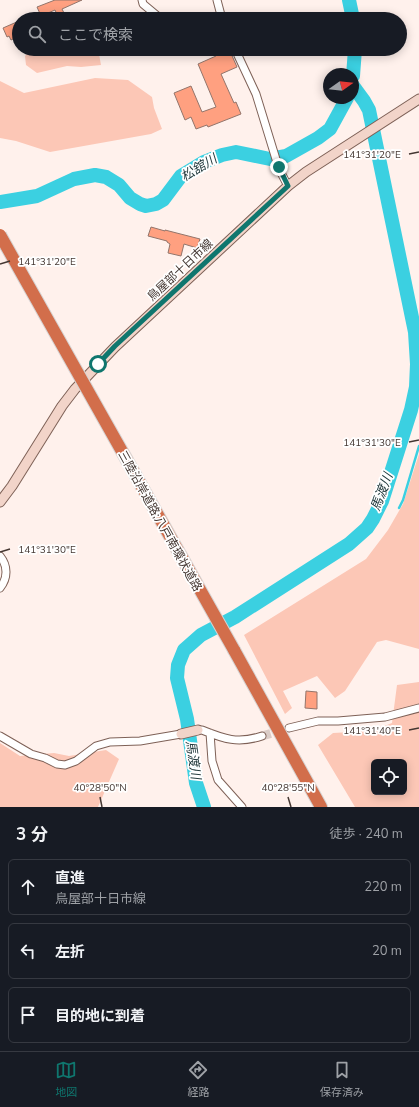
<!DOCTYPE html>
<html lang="ja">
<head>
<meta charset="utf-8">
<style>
  body { margin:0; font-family:"Nunito Sans","Noto Sans JP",sans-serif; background:#242831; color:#f1f3f6 }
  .controls { position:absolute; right:12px; bottom:12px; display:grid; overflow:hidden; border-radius:6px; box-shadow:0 2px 10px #0003 }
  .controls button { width:36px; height:36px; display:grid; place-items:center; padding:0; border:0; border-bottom:1px solid #363941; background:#171b24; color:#f1f3f6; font:20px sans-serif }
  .compass { position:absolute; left:323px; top:68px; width:36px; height:36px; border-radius:50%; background:#171b24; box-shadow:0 2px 10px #0003; rotate:75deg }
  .stop { position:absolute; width:12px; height:12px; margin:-9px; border:3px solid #0f766e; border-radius:50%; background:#fff }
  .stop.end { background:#0f766e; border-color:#fff; box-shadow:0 1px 4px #0008 }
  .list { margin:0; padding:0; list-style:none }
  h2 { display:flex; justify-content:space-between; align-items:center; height:52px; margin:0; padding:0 16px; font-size:17px }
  h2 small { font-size:13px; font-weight:400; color:#9ea1a6 }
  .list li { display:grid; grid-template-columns:26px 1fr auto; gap:12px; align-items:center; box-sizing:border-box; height:56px; margin:0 8px 8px; padding:0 8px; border:1px solid #363941; border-radius:6px }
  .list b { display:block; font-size:15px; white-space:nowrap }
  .list p { margin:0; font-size:13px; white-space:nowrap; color:#9ea1a6 }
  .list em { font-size:13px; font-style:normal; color:#9ea1a6 }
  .icon { flex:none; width:22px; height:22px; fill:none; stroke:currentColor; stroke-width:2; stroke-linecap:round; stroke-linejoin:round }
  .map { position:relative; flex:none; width:419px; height:807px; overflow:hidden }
  .search { position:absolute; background:#171b24; box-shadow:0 2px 10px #0003; left:12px; right:12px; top:12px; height:44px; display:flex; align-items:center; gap:10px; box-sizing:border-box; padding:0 14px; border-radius:22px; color:#9ea1a6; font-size:15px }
  .sheet { height:244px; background:#171b24 }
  nav { display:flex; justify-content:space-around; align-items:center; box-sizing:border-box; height:56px; border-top:1px solid #363941; background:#171b24; font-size:11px; color:#9ea1a6 }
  nav a { display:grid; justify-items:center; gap:2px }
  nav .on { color:#0f766e }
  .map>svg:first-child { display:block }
  .green { fill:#fcc7b6; fill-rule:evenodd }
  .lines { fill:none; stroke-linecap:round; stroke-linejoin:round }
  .stream { stroke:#3bd0e1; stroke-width:2.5 }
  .river { stroke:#3bd0e1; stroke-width:14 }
  .building { fill:#ffa080; stroke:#93756b }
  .secondary-tunnel { stroke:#daccc7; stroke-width:9; stroke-dasharray:9 4.5; stroke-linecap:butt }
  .street-casing { stroke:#7e6157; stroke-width:9 }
  .secondary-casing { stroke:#7e6157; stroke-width:11 }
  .highway-casing { stroke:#d6d3d2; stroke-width:14 }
  .street { stroke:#fff; stroke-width:7 }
  .secondary { stroke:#f2d4c9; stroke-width:9 }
  .highway { stroke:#d26e4b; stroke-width:12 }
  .highway-bridge-casing { stroke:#d6d3d2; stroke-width:14; stroke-linecap:butt }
  .highway-bridge { stroke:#d26e4b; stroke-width:12 }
  .route { stroke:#0f766e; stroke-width:5 }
  .ticks { fill:none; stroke:#443732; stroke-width:1.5 }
  .labels { text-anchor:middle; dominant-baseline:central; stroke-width:3.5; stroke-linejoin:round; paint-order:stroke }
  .street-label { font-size:12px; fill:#443732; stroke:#fff }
  .water-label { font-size:13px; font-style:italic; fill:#223a3d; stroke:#fff }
  .ticks-label { font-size:10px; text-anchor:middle; fill:#443732; stroke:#fff; stroke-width:3.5; stroke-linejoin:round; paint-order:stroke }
</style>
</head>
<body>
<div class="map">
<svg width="419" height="807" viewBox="0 0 419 807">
  <rect width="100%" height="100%" fill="#fff1ec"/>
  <path class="green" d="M 32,49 L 102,49 L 99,54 L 101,65 L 81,67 L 67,66 L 37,73 L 26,65 L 25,56 Z
    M 95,78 L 128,80 L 152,97 L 154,108 L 162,129 L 151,134 L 50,152 L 16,141 L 0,138 L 0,81 L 24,93 Z
    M 419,454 L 419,649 L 386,640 L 377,642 L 345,691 L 335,698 L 317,676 L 283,691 L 292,708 L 285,714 L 244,635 L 366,559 L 388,530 L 403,504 Z
    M 419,682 L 419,807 L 355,807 L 318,745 L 333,733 L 372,731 L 392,723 L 397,685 ZM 374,762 L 404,762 L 404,792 L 374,792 Z
    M 0,743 L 20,756 L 54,753 L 69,756 L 106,750 L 119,759 L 98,807 L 0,807 Z"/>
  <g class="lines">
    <path class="stream" d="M 399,508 L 403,500 L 419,446"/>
    <path class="river" d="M 349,0 L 353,19
      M 353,76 L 355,49
      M 0,202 L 37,196 L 74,179 L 95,175 L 106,177 L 119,185 L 130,198 L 140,204 L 146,206 L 156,204 L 163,200 L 181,176 L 204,162 L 222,155 L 236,152 L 270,159 L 286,156 L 318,138 L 330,129 L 347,98
      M 204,807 L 196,783 L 187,719 L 177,678 L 178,665 L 184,650 L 201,635 L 235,617 L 349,544 L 367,528 L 373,519 L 382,501 L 411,410 L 416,387 L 417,364 L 415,332 L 369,110 L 364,101 L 353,86"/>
  </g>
  <path class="building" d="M 55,0 L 82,0 L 62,9 L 67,19 L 59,19 L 55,10 L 41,16 L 37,7 Z
    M 19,21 L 19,36 L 11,40 L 9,36 L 7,37 L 3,28 Z
    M 223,49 L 224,51 L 229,49 L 237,67 L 221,74 L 234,103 L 236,102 L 241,114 L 208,127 L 207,125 L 196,129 L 191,117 L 185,120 L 174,93 L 191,86 L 202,112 L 216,107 L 198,64 L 216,56 L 216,52 Z
    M 151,227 L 165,231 L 165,230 L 200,239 L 197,248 L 184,244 L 181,256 L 168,253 L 170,244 L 167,242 L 167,241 L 148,236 Z
    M 306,691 L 317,692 L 317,709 L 305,708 Z"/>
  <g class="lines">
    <path class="secondary-tunnel" d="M 262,736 L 289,728"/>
    <defs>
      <path id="street" d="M 142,0 L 143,4 L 161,19
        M 217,0 L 222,19
        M 235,49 L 256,94 L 279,169 L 288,186
        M 0,556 C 8,566 8,578 0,588
        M 289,728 L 318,721 L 338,721 L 385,717 L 419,708
        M 198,730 L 202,730 C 224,739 238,744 262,736
        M 210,733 L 212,761 L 218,780 L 242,807
        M 0,736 L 31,754 L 45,758 L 57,764 L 65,765 L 76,761 L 96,746 L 110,742 L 140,741 L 181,734"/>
      <path id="secondary" d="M 0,502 L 12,486 L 62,406 L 75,389 L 115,347 L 288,186 L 306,172 L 419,99
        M 181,734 L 198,730"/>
      <path id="highway" d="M 234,650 L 321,807"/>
    </defs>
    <use href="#street" class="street-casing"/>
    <use href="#secondary" class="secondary-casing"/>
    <use href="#highway" class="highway-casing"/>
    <use href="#street" class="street"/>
    <use href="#secondary" class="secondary"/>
    <use href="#highway" class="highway"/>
    <defs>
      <path id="highway-bridge" d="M 0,235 L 234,650"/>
    </defs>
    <use href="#highway-bridge" class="highway-bridge-casing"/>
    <use href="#highway-bridge" class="highway-bridge"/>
  </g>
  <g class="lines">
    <path class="route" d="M 98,364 L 115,346 L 288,186 L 279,167"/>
  </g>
  <path class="ticks" d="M 409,154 L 419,152M 0,264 L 10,261M 409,442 L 419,440M 0,552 L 10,549M 409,730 L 419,728M 100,797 L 102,807M 288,797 L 291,807"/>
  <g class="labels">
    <g class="street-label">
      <text transform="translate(180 270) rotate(-43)">鳥屋部十日市線</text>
      <text transform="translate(160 521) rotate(61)">三陸沿岸道路;八戸南環状道路</text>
    </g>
    <g class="water-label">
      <text transform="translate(199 168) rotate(-31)">松舘川</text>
      <text transform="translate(382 492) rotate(-69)">馬渡川</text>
      <text transform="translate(193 760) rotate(82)">馬渡川</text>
    </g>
  </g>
  <g class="ticks-label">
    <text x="372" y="158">141°31'20"E</text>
    <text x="47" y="265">141°31'20"E</text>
    <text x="372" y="446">141°31'30"E</text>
    <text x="47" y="553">141°31'30"E</text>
    <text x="372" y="734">141°31'40"E</text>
    <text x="100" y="791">40°28'50"N</text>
    <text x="288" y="791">40°28'55"N</text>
  </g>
</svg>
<div class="controls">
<button><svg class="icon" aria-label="locate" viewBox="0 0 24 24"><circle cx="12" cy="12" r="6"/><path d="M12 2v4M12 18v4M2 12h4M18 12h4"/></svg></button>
</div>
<svg class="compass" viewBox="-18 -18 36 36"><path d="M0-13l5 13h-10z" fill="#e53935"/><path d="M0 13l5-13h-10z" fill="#9ea1a6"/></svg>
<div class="stop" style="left:98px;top:364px"></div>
<div class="stop end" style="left:279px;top:167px"></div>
<div class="search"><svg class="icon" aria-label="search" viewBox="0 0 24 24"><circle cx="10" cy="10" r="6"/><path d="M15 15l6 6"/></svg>ここで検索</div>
</div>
<section class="sheet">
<h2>3 分<small>徒歩 · 240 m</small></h2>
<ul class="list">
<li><svg class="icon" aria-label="ahead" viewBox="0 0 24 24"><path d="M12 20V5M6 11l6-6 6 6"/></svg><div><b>直進</b><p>鳥屋部十日市線</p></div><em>220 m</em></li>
<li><svg class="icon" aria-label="left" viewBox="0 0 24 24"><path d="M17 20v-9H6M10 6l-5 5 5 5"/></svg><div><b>左折</b></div><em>20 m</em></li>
<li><svg class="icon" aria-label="arrive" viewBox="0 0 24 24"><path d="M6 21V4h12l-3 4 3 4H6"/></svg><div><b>目的地に到着</b></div></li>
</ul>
</section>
<nav>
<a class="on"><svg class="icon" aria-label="map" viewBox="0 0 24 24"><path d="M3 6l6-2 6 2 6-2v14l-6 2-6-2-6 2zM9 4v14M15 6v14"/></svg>地図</a>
<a><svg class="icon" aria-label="directions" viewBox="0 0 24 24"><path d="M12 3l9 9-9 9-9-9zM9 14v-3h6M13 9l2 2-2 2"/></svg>経路</a>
<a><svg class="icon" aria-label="saved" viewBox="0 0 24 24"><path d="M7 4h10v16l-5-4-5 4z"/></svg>保存済み</a>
</nav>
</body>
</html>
